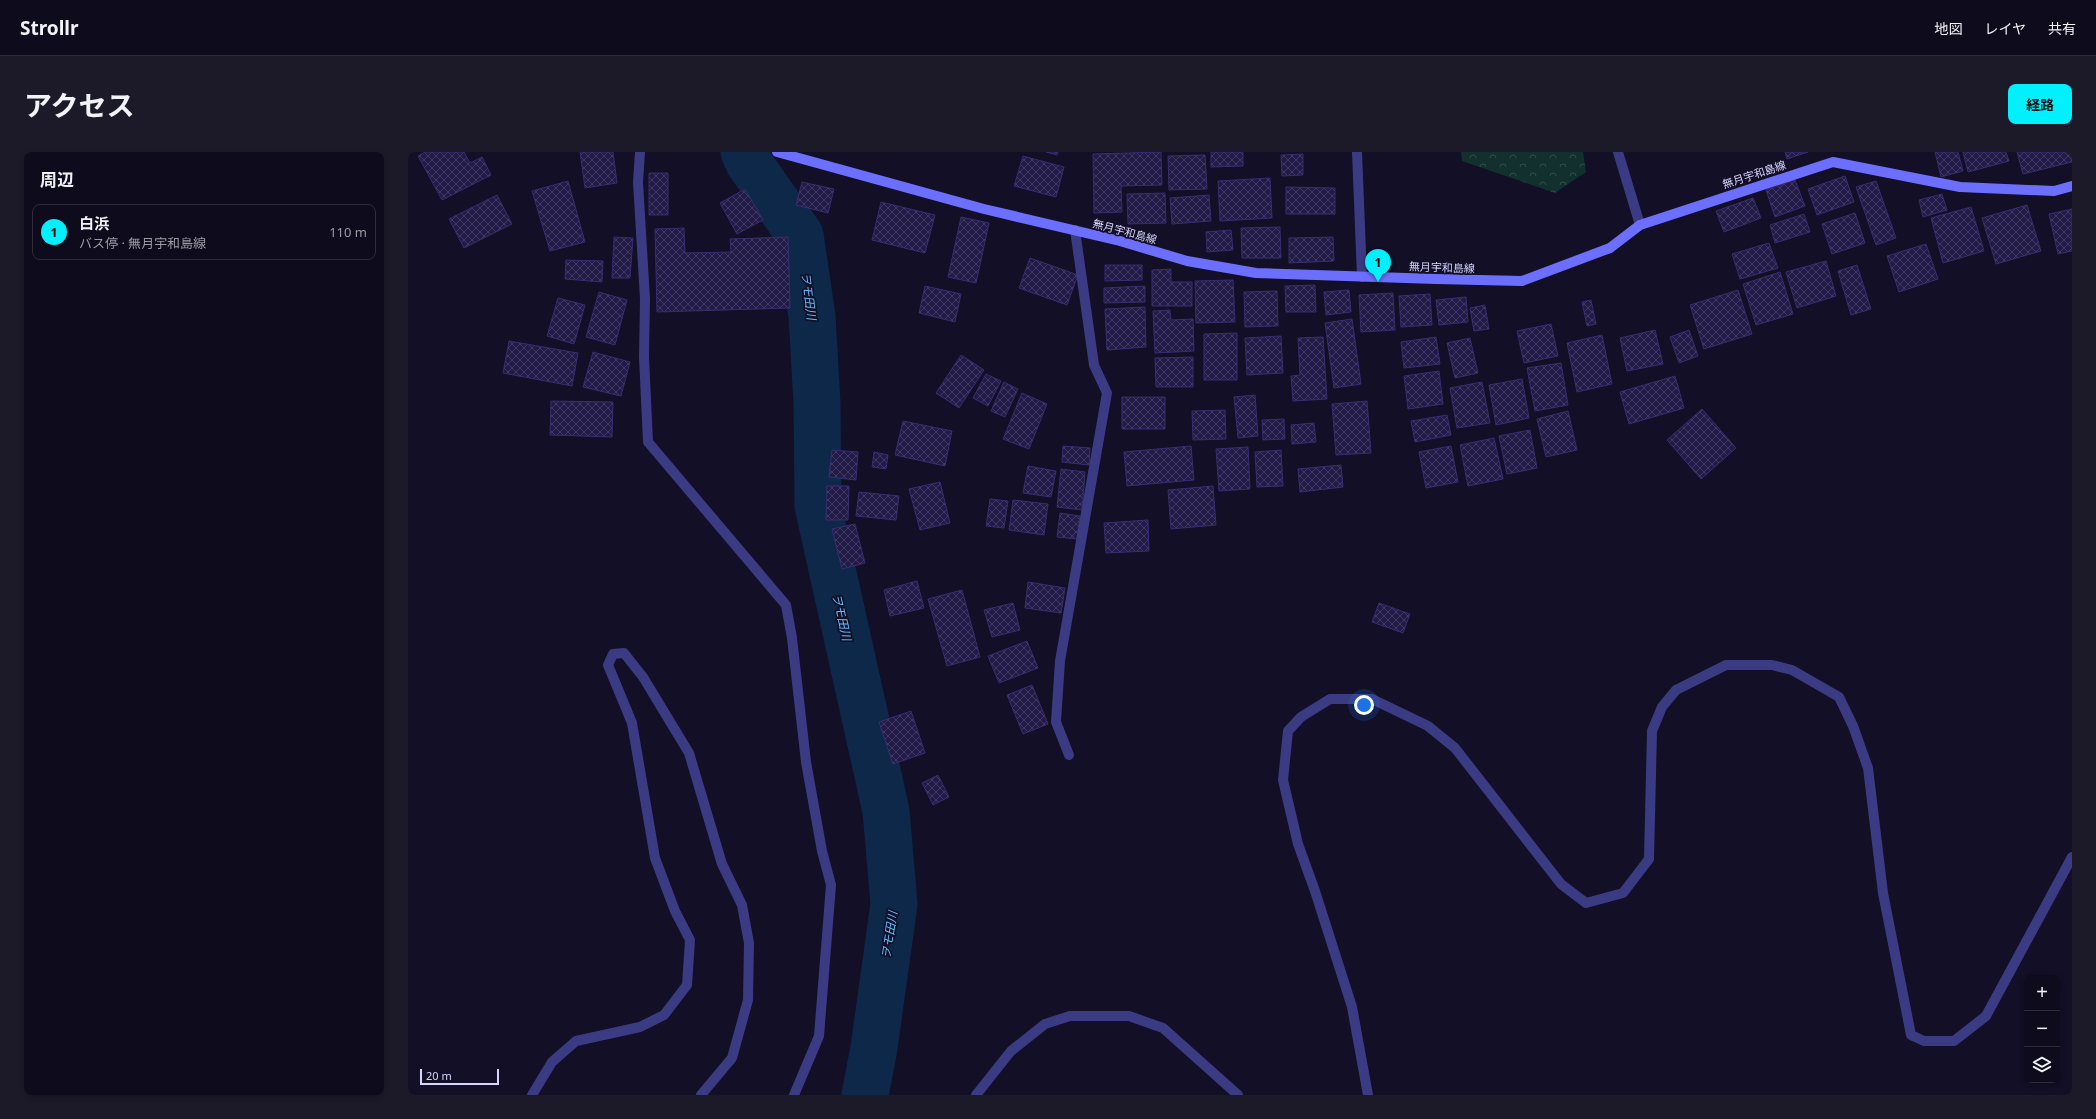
<!DOCTYPE html>
<html lang="ja">
<head>
<meta charset="utf-8">
<style>
  body { margin:0; font-family:"Noto Sans","Noto Sans JP",sans-serif; background:#1c1929; color:#f1f3f6 }
  .controls { position:absolute; right:12px; bottom:12px; display:grid; overflow:hidden; border-radius:8px; box-shadow:0 2px 6px #0003 }
  .controls button { width:36px; height:36px; display:grid; place-items:center; padding:0; border:0; border-bottom:1px solid #2e2b3b; background:#0e0b1c; color:#f1f3f6; font:20px sans-serif }
  .scale { position:absolute; left:12px; bottom:10px; width:79px; box-sizing:border-box; padding-left:4px; border:2px solid #d7d4ff; border-top:0; font-size:11px; line-height:14px; white-space:nowrap; color:#d7d4ff; -webkit-text-stroke:3px #120f26; paint-order:stroke }
  .you { position:absolute; left:956px; top:553px; width:14px; height:14px; margin:-10px; border:3px solid #fff; border-radius:50%; background:#1a73e8; box-shadow:0 0 0 6px #1a73e833 }
  .badge { display:grid; place-items:center; width:26px; height:26px; border-radius:50%; background:#02effd; color:#111; font-size:13px; font-weight:700 }
  .pin { position:absolute; translate:-50% -33px; filter:drop-shadow(0 1px 2px #0008) }
  .pin::after { content:''; position:absolute; top:21px; width:14px; height:12px; background:inherit; clip-path:polygon(0 0,100% 0,50% 100%) }
  .list { margin:0; padding:0; list-style:none }
  h2 { display:flex; justify-content:space-between; align-items:center; height:52px; margin:0; padding:0 16px; font-size:17px }
  h2 small { font-size:13px; font-weight:400; color:#9b9ba3 }
  .list li { display:grid; grid-template-columns:26px 1fr auto; gap:12px; align-items:center; box-sizing:border-box; height:56px; margin:0 8px 8px; padding:0 8px; border:1px solid #2e2b3b; border-radius:8px }
  .list b { display:block; font-size:15px; white-space:nowrap }
  .list p { margin:0; font-size:13px; white-space:nowrap; color:#9b9ba3 }
  .list em { font-size:13px; font-style:normal; color:#9b9ba3 }
  .icon { flex:none; width:22px; height:22px; fill:none; stroke:currentColor; stroke-width:2; stroke-linecap:round; stroke-linejoin:round }
  .map { position:relative; flex:none; width:1664px; height:943px; overflow:hidden; border-radius:8px }
  header { display:flex; align-items:center; gap:24px; box-sizing:border-box; height:56px; padding:0 20px; background:#0e0b1c; border-bottom:1px solid #2e2b3b }
  header strong { font-size:19px }
  nav { display:flex; gap:22px; margin-inline-start:auto; font-size:14px }
  .intro { display:flex; align-items:center; justify-content:space-between; box-sizing:border-box; height:96px; padding:0 24px }
  h1 { margin:0; font-size:28px }
  .button { padding:10px 18px; border-radius:8px; background:#02effd; color:#111; font-size:14px; font-weight:700 }
  main { display:flex; gap:24px; padding:0 24px }
  aside { flex:1; background:#0e0b1c; border-radius:8px; box-shadow:0 2px 6px #0003 }
  .map>svg:first-child { display:block }
  .park { fill:url(#park-crowns) }
  .lines { fill:none; stroke-linecap:round; stroke-linejoin:round }
  .river { stroke:#0e284a; stroke-width:47 }
  .building { fill:url(#building-cross-hatch); stroke:#382d72 }
  .street { stroke:#3b3b84; stroke-width:10 }
  .secondary { stroke:#6c6ffe; stroke-width:10 }
  .labels { text-anchor:middle; dominant-baseline:central; stroke-width:3.5; stroke-linejoin:round; paint-order:stroke }
  .street-label { font-size:11px; fill:#d7d4ff; stroke:#120f26 }
  .water-label { font-size:12px; font-style:italic; fill:#63bdfe; stroke:#120f26 }
</style>
</head>
<body>
<header>
<strong>Strollr</strong>
<nav><a>地図</a><a>レイヤ</a><a>共有</a></nav>
</header>
<div class="intro"><h1>アクセス</h1><a class="button">経路</a></div>
<main>
<aside>
<h2>周辺<small></small></h2>
<ul class="list">
<li><span class="badge">1</span><div><b>白浜</b><p>バス停 · 無月宇和島線</p></div><em>110 m</em></li>
</ul>
</aside>
<div class="map">
<svg width="1664" height="943" viewBox="0 0 1664 943">
  <defs>
    <pattern id="park-crowns" width="20" height="18" patternUnits="userSpaceOnUse"><rect width="20" height="18" fill="#12302d"/><path d="M2 6a3 3 0 1 1 6 0M12 15a3 3 0 1 1 6 0" fill="none" stroke="#344d4c"/></pattern>
    <pattern id="building-cross-hatch" width="8" height="8" patternUnits="userSpaceOnUse"><rect width="8" height="8" fill="#221b47"/><path d="M0 0l8 8M0 8l8-8" fill="none" stroke="#413b63"/></pattern>
  </defs>
  <rect width="100%" height="100%" fill="#120f26"/>
  <path class="park" d="M 1053,0 L 1175,0 L 1178,20 L 1147,41 L 1054,9 Z"/>
  <g class="lines">
    <path class="river" d="M 336,0 L 341,11 L 392,83 L 404,164 L 409,251 L 410,354 L 478,659 L 486,752 L 466,896 L 457,943"/>
  </g>
  <path class="building" d="M 17,0 L 56,0 L 62,11 L 74,5 L 83,23 L 34,48 L 10,4 Z
    M 172,0 L 205,0 L 209,31 L 177,36 Z
    M 638,0 L 650,0 L 649,3 Z
    M 753,0 L 754,33 L 713,34 L 714,60 L 686,61 L 685,2 Z
    M 803,0 L 835,0 L 835,14 L 803,15 Z
    M 1377,0 L 1400,0 L 1379,7 Z
    M 1527,0 L 1550,0 L 1555,19 L 1533,25 Z
    M 1555,0 L 1598,0 L 1601,9 L 1560,20 Z
    M 1609,0 L 1664,0 L 1664,10 L 1615,22 Z
    M 895,2 L 895,23 L 874,24 L 873,3 Z
    M 797,3 L 799,37 L 761,38 L 760,4 Z
    M 615,4 L 656,15 L 648,45 L 606,34 Z
    M 241,21 L 260,21 L 260,63 L 241,63 Z
    M 1437,24 L 1446,50 L 1409,63 L 1400,37 Z
    M 862,26 L 864,66 L 812,69 L 810,29 Z
    M 1387,28 L 1397,54 L 1367,65 L 1358,38 Z
    M 160,29 L 177,90 L 142,99 L 124,39 Z
    M 1468,29 L 1488,86 L 1468,93 L 1448,35 Z
    M 394,30 L 426,37 L 420,61 L 388,53 Z
    M 878,35 L 927,36 L 927,62 L 878,62 Z
    M 337,37 L 355,68 L 329,82 L 312,51 Z
    M 757,41 L 758,71 L 720,72 L 719,42 Z
    M 1534,42 L 1539,58 L 1515,65 L 1511,48 Z
    M 89,43 L 104,72 L 56,96 L 41,67 Z
    M 801,43 L 803,69 L 764,72 L 762,46 Z
    M 1345,46 L 1353,66 L 1316,80 L 1308,59 Z
    M 473,50 L 527,63 L 517,101 L 464,88 Z
    M 1619,53 L 1633,99 L 1588,112 L 1574,66 Z
    M 1563,55 L 1576,99 L 1535,111 L 1523,66 Z
    M 1664,57 L 1664,99 L 1650,102 L 1641,62 Z
    M 1447,61 L 1457,91 L 1424,102 L 1414,72 Z
    M 1396,62 L 1402,80 L 1367,91 L 1362,73 Z
    M 553,65 L 581,71 L 568,131 L 540,125 Z
    M 872,75 L 873,106 L 834,106 L 833,76 Z
    M 276,76 L 277,101 L 323,100 L 322,87 L 380,85 L 382,156 L 249,160 L 247,77 Z
    M 823,78 L 825,98 L 799,100 L 798,80 Z
    M 206,85 L 225,86 L 222,126 L 204,126 Z
    M 925,85 L 926,109 L 881,111 L 881,86 Z
    M 1361,91 L 1370,116 L 1332,127 L 1324,102 Z
    M 1518,92 L 1530,127 L 1491,140 L 1479,104 Z
    M 622,106 L 670,123 L 659,153 L 611,136 Z
    M 158,108 L 195,109 L 194,130 L 157,127 Z
    M 1418,109 L 1428,144 L 1389,156 L 1378,120 Z
    M 697,113 L 734,113 L 734,128 L 697,129 Z
    M 1449,113 L 1463,157 L 1443,163 L 1430,119 Z
    M 763,117 L 763,130 L 784,130 L 784,154 L 744,154 L 744,118 Z
    M 1372,120 L 1385,162 L 1348,173 L 1335,132 Z
    M 825,128 L 827,170 L 788,171 L 787,129 Z
    M 907,133 L 908,160 L 878,160 L 877,134 Z
    M 517,134 L 553,142 L 547,170 L 511,161 Z
    M 737,134 L 737,150 L 696,151 L 696,136 Z
    M 941,138 L 943,160 L 918,163 L 916,140 Z
    M 1330,138 L 1344,182 L 1296,197 L 1282,153 Z
    M 869,139 L 870,174 L 837,175 L 836,140 Z
    M 191,140 L 219,148 L 207,193 L 178,185 Z
    M 985,141 L 987,178 L 953,180 L 951,143 Z
    M 1022,142 L 1024,173 L 993,175 L 991,144 Z
    M 1058,145 L 1060,170 L 1031,173 L 1028,148 Z
    M 150,146 L 177,153 L 166,192 L 139,184 Z
    M 1183,148 L 1188,172 L 1179,174 L 1174,150 Z
    M 1077,153 L 1081,177 L 1066,179 L 1062,156 Z
    M 737,155 L 738,195 L 699,198 L 697,157 Z
    M 762,158 L 763,168 L 785,167 L 786,199 L 747,201 L 745,159 Z
    M 944,167 L 953,232 L 926,236 L 917,171 Z
    M 1143,172 L 1150,204 L 1116,211 L 1109,179 Z
    M 1247,178 L 1255,212 L 1219,219 L 1212,186 Z
    M 1281,178 L 1290,204 L 1271,211 L 1262,185 Z
    M 829,181 L 829,228 L 796,228 L 796,182 Z
    M 1194,183 L 1204,232 L 1169,240 L 1159,191 Z
    M 873,184 L 875,221 L 839,223 L 837,186 Z
    M 915,185 L 919,247 L 885,249 L 883,224 L 892,223 L 890,186 Z
    M 1028,185 L 1032,212 L 996,216 L 993,190 Z
    M 1062,186 L 1070,221 L 1047,226 L 1039,191 Z
    M 101,189 L 170,201 L 164,234 L 95,221 Z
    M 185,200 L 222,210 L 213,244 L 175,235 Z
    M 553,203 L 576,218 L 551,256 L 528,241 Z
    M 785,205 L 785,235 L 748,235 L 747,206 Z
    M 1153,211 L 1160,253 L 1127,259 L 1119,216 Z
    M 1031,219 L 1035,252 L 1000,257 L 996,224 Z
    M 578,222 L 593,229 L 580,254 L 565,246 Z
    M 1267,224 L 1276,256 L 1221,272 L 1212,240 Z
    M 1114,227 L 1121,266 L 1088,273 L 1081,233 Z
    M 596,230 L 610,237 L 597,265 L 583,259 Z
    M 1074,230 L 1082,271 L 1049,276 L 1042,236 Z
    M 614,241 L 639,252 L 621,297 L 595,287 Z
    M 847,243 L 850,284 L 830,286 L 826,245 Z
    M 714,245 L 757,245 L 757,277 L 714,277 Z
    M 143,249 L 205,250 L 204,285 L 142,283 Z
    M 959,249 L 963,301 L 928,303 L 924,252 Z
    M 1294,257 L 1328,296 L 1293,327 L 1259,288 Z
    M 817,258 L 818,287 L 785,288 L 784,259 Z
    M 1160,259 L 1169,298 L 1138,305 L 1129,267 Z
    M 1039,263 L 1043,283 L 1007,290 L 1003,269 Z
    M 876,267 L 877,287 L 855,288 L 854,268 Z
    M 495,269 L 544,279 L 537,314 L 487,303 Z
    M 906,271 L 908,290 L 884,292 L 883,273 Z
    M 1122,278 L 1129,316 L 1099,322 L 1091,284 Z
    M 1086,286 L 1095,327 L 1060,334 L 1052,293 Z
    M 655,294 L 682,296 L 681,313 L 654,310 Z
    M 783,294 L 786,328 L 719,334 L 716,300 Z
    M 1043,294 L 1050,330 L 1018,336 L 1011,300 Z
    M 840,295 L 842,337 L 811,339 L 808,297 Z
    M 424,298 L 450,300 L 448,328 L 421,325 Z
    M 873,298 L 875,334 L 849,335 L 847,300 Z
    M 466,300 L 480,303 L 478,317 L 464,315 Z
    M 933,313 L 935,335 L 892,340 L 890,317 Z
    M 620,314 L 648,319 L 643,345 L 615,341 Z
    M 653,317 L 677,320 L 674,358 L 649,355 Z
    M 532,330 L 542,371 L 512,378 L 501,337 Z
    M 419,334 L 441,334 L 440,368 L 418,368 Z
    M 805,334 L 808,373 L 763,377 L 760,338 Z
    M 451,340 L 491,344 L 488,368 L 448,364 Z
    M 582,347 L 600,349 L 596,376 L 578,374 Z
    M 605,348 L 640,352 L 636,383 L 601,378 Z
    M 652,361 L 672,364 L 669,387 L 649,385 Z
    M 740,368 L 741,399 L 698,401 L 696,371 Z
    M 447,372 L 457,411 L 434,417 L 424,377 Z
    M 509,429 L 516,456 L 482,464 L 476,438 Z
    M 620,430 L 657,436 L 653,461 L 617,456 Z
    M 554,438 L 572,505 L 539,514 L 520,447 Z
    M 605,451 L 612,478 L 584,485 L 576,458 Z
    M 971,451 L 1002,462 L 995,481 L 964,470 Z
    M 619,489 L 630,516 L 591,531 L 580,504 Z
    M 624,533 L 640,572 L 615,582 L 599,543 Z
    M 503,559 L 517,601 L 485,612 L 471,570 Z
    M 530,623 L 541,645 L 525,653 L 514,631 Z"/>
  <g class="lines">
    <path class="street" d="M 232,0 L 230,30 L 237,147 L 236,205 L 240,290 L 378,453 L 384,486 L 398,610 L 414,699 L 423,733 L 411,884 L 386,943
      M 949,0 L 954,125
      M 1210,0 L 1232,73
      M 661,603 L 648,570 L 652,509 L 699,241 L 686,213 L 667,78
      M 124,943 L 144,910 L 168,889 L 232,875 L 256,863 L 279,833 L 282,788 L 267,759 L 247,706 L 224,571 L 200,513 L 205,502 L 216,501 L 235,525 L 281,601 L 314,712 L 334,753 L 341,791 L 340,848 L 324,906 L 293,943
      M 568,943 L 603,899 L 637,872 L 662,864 L 721,864 L 755,876 L 830,943
      M 960,943 L 944,855 L 907,739 L 890,692 L 875,628 L 880,579 L 893,565 L 922,547 L 964,547 L 1020,574 L 1047,596 L 1153,732 L 1178,751 L 1215,741 L 1241,707 L 1244,579 L 1254,555 L 1268,538 L 1318,513 L 1364,513 L 1384,518 L 1431,545 L 1445,574 L 1460,616 L 1475,741 L 1503,883 L 1516,889 L 1546,889 L 1578,864 L 1664,705"/>
    <path class="secondary" d="M 369,0 L 576,57 L 712,89 L 779,109 L 848,121 L 1028,127 L 1114,129 L 1202,96 L 1232,73 L 1425,10 L 1552,35 L 1646,39 L 1664,34"/>
  </g>
  <g class="labels">
    <g class="street-label">
      <text transform="translate(1346 22) rotate(-18)">無月宇和島線</text>
      <text transform="translate(717 79) rotate(15)">無月宇和島線</text>
      <text transform="translate(1034 115) rotate(2)">無月宇和島線</text>
    </g>
    <g class="water-label">
      <text transform="translate(401 144) rotate(83)">ヲモ田川</text>
      <text transform="translate(434 465) rotate(77)">ヲモ田川</text>
      <text transform="translate(481 783) rotate(-81)">ヲモ田川</text>
    </g>
  </g>
</svg>
<div class="controls">
<button>+</button>
<button>−</button>
<button><svg class="icon" aria-label="layers" viewBox="0 0 24 24"><path d="M12 4l9 5-9 5-9-5zM3 14l9 5 9-5"/></svg></button>
</div>
<div class="scale">20 m</div>
<div class="you"></div>
<div class="pin badge" style="left:970px;top:130px">1</div>
</div>
</main>
</body>
</html>
